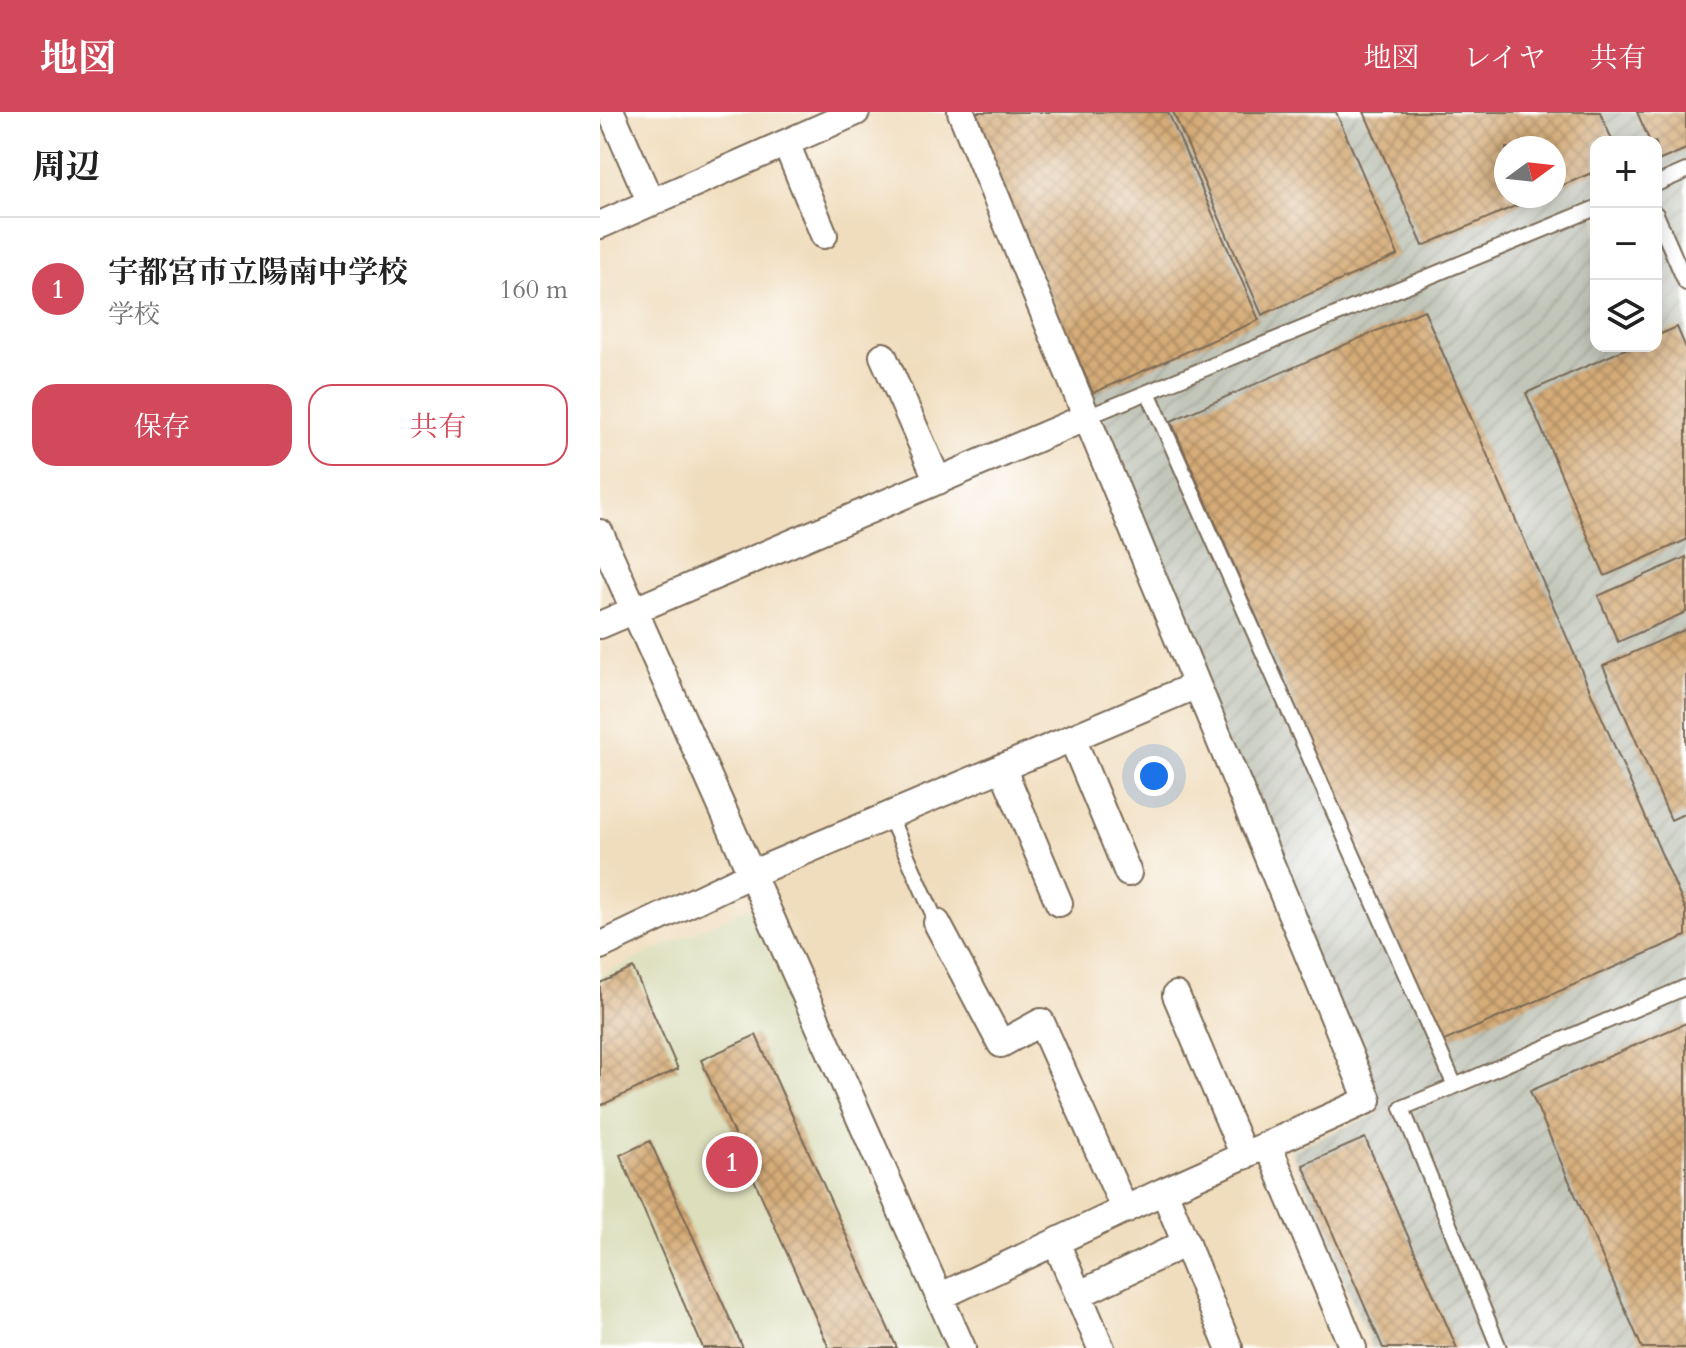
<!DOCTYPE html>
<html lang="ja">
<head>
<meta charset="utf-8">
<style>
  body { margin:0; font-family:Cardo,"Noto Serif JP",serif; background:#f6f6f6; color:#222 }
  .controls { position:absolute; right:24px; top:24px; display:grid; overflow:hidden; border-radius:16px; box-shadow:0 4px 20px #0003 }
  .controls button { width:72px; height:72px; display:grid; place-items:center; padding:0; border:0; border-bottom:2px solid #e0e0e0; background:#fff; color:#222; font:40px sans-serif }
  .compass { position:absolute; left:894px; top:24px; width:72px; height:72px; border-radius:50%; background:#fff; box-shadow:0 4px 20px #0003; rotate:75deg }
  .you { position:absolute; left:554px; top:664px; width:28px; height:28px; margin:-20px; border:6px solid #fff; border-radius:50%; background:#1a73e8; box-shadow:0 0 0 12px #1a73e833 }
  .badge { display:grid; place-items:center; width:52px; height:52px; border-radius:50%; background:#d1495b; color:#fff; font-size:26px; font-weight:700 }
  .pin { position:absolute; translate:-50% -50%; border:4px solid #fff; box-shadow:0 2px 8px #0006 }
  .list { margin:0; padding:0; list-style:none }
  h2 { display:flex; justify-content:space-between; align-items:center; height:104px; margin:0; padding:0 32px; font-size:34px }
  h2 small { font-size:26px; font-weight:400; color:#767676 }
  .list li { display:grid; grid-template-columns:52px 1fr auto; gap:24px; align-items:center; box-sizing:border-box; height:144px; padding:0 32px; border-top:2px solid #e0e0e0 }
  .list b { display:block; font-size:30px; white-space:nowrap }
  .list p { margin:0; font-size:26px; white-space:nowrap; color:#767676 }
  .list em { font-size:26px; font-style:normal; color:#767676 }
  .actions { display:flex; gap:16px; padding:24px 32px }
  .actions a { flex:1; padding:18px 0; border:2px solid #d1495b; border-radius:24px; text-align:center; font-size:28px; color:#d1495b }
  .actions .main { background:#d1495b; color:#fff }
  .icon { flex:none; width:44px; height:44px; fill:none; stroke:currentColor; stroke-width:2; stroke-linecap:round; stroke-linejoin:round }
  .map { position:relative; flex:none; width:1086px; height:1236px; overflow:hidden }
  header { display:flex; align-items:center; gap:48px; box-sizing:border-box; height:112px; padding:0 40px; background:#d1495b; color:#fff }
  header strong { font-size:38px }
  nav { display:flex; gap:44px; margin-inline-start:auto; font-size:28px }
  main { display:flex }
  aside { flex:1; background:#fff }
  .map>svg:first-child { display:block }
  .built { fill:#dcdebc }
  .industrial { fill:url(#industrial-furrows); fill-rule:evenodd }
  .building { fill:url(#building-cross-hatch) }
  .lines { fill:none; stroke-linecap:round; stroke-linejoin:round }
  .service-casing { stroke:#7a6956; stroke-width:18 }
  .minor-casing { stroke:#7a6956; stroke-width:30 }
  .service { stroke:#fff; stroke-width:14 }
  .minor { stroke:#fff; stroke-width:26 }
</style>
</head>
<body>
<header>
<strong>地図</strong>
<nav><a>地図</a><a>レイヤ</a><a>共有</a></nav>
</header>
<main>
<aside>
<h2>周辺<small></small></h2>
<ul class="list">
<li><span class="badge">1</span><div><b>宇都宮市立陽南中学校</b><p>学校</p></div><em>160 m</em></li>
</ul>
<div class="actions"><a class="main">保存</a><a>共有</a></div>
</aside>
<div class="map">
<svg width="1086" height="1236" viewBox="0 0 1086 1236">
  <defs>
    <pattern id="industrial-furrows" width="10" height="10" patternUnits="userSpaceOnUse" patternTransform="scale(2)"><rect width="10" height="10" fill="#c2c6b9"/><path d="M-1 1l2-2M0 10L10 0M9 11l2-2" fill="none" stroke="#a8aa9f"/></pattern>
    <pattern id="building-cross-hatch" width="8" height="8" patternUnits="userSpaceOnUse" patternTransform="scale(2)"><rect width="8" height="8" fill="#d5ac78"/><path d="M0 0l8 8M0 8l8-8" fill="none" stroke="#ae8c62"/></pattern>
  </defs>
  <rect width="100%" height="100%" fill="#fff"/>
  <filter id="ink" filterUnits="userSpaceOnUse"><feTurbulence type="fractalNoise" baseFrequency=".0125" numOctaves="2"/><feDisplacementMap in="SourceGraphic" scale="16" xChannelSelector="R" yChannelSelector="G"/><feConvolveMatrix kernelMatrix="1 2 1 2 8 2 1 2 1" color-interpolation-filters="sRGB"/></filter>
  <filter id="wash" filterUnits="userSpaceOnUse"><feTurbulence type="fractalNoise" baseFrequency=".006" numOctaves="4" result="noise"/><feDisplacementMap in="SourceGraphic" scale="32" xChannelSelector="R" yChannelSelector="G"/><feGaussianBlur stdDeviation="1.8" result="paint"/><feColorMatrix in="noise" values="0 0 0 0 0 0 0 0 0 0 0 0 0 0 0 0 0 1.4 0 .05"/><feComposite in="paint" operator="in"/></filter>
  <g filter="url(#wash)">
    <rect width="100%" height="100%" fill="#f0ddbd"/>
    <path class="built" d="M 150,795 L 348,1236 L 0,1236 L 0,863 Z"/>
    <path class="industrial" d="M 362,0 L 1086,0 L 1086,1236 L 772,1236 L 691,1038 L 779,1001 ZM 996,30 L 1056,30 L 1056,234 L 996,234 ZM 906,36 L 954,36 L 954,84 L 906,84 Z"/>
    <g id="blocks">
      <path class="building" d="M 370,0 L 568,0 L 659,208 L 493,281 Z
        M 573,0 L 736,0 L 798,143 L 662,203 Z
        M 764,0 L 1000,0 L 1013,30 L 996,30 L 996,59 L 954,77 L 954,36 L 906,36 L 906,84 L 938,84 L 823,134 Z
        M 1037,0 L 1086,0 L 1086,37 L 1058,49 L 1056,30 L 1050,30 Z
        M 824,198 L 1086,798 L 1086,824 L 842,930 L 571,309 Z
        M 1077,215 L 1086,236 L 1086,428 L 1005,464 L 926,281 L 1032,234 L 1056,234 L 1056,224 Z
        M 1086,445 L 1086,500 L 1018,530 L 998,484 Z
        M 1086,517 L 1086,701 L 1071,708 L 1003,554 Z
        M 33,856 L 78,957 L 0,994 L 0,871 Z
        M 1086,911 L 1086,1236 L 1042,1236 L 930,979 Z
        M 156,923 L 297,1236 L 229,1236 L 101,948 Z
        M 765,1026 L 857,1236 L 783,1236 L 703,1053 Z
        M 50,1029 L 143,1236 L 103,1236 L 20,1043 Z"/>
    </g>
  </g>
  <g filter="url(#ink)">
    <use href="#blocks" fill-opacity="0" stroke="#7a6956" stroke-width="2"/>
    <g class="lines">
      <defs>
        <path id="service" d="M 1056,72 L 1086,59
          M 1056,102 L 1086,171
          M 548,280 L 855,974 L 802,996 L 899,1236
          M 487,305 L 996,96
          M 289,703 L 337,811
          M 855,974 L 1086,875"/>
        <path id="minor" d="M 11,0 L 51,91
          M 361,0 L 768,988 L 564,1079 L 629,1236
          M 186,31 L 224,123
          M 0,113 L 256,0
          M 283,244 L 338,369
          M 0,421 L 362,1236
          M 0,513 L 487,305
          M 472,626 L 528,761
          M 402,655 L 459,791
          M 337,811 L 401,932 L 441,910 L 525,1098
          M 0,834 L 151,762 L 597,573
          M 576,883 L 644,1044
          M 668,1033 L 753,1236
          M 456,1130 L 501,1236
          M 478,1183 L 586,1131
          M 339,1185 L 564,1079"/>
      </defs>
      <use href="#service" class="service-casing"/>
      <use href="#minor" class="minor-casing"/>
      <use href="#service" class="service"/>
      <use href="#minor" class="minor"/>
    </g>
  </g>
</svg>
<div class="controls">
<button>+</button>
<button>−</button>
<button><svg class="icon" aria-label="layers" viewBox="0 0 24 24"><path d="M12 4l9 5-9 5-9-5zM3 14l9 5 9-5"/></svg></button>
</div>
<svg class="compass" viewBox="-18 -18 36 36"><path d="M0-13l5 13h-10z" fill="#e53935"/><path d="M0 13l5-13h-10z" fill="#767676"/></svg>
<div class="you"></div>
<div class="pin badge" style="left:132px;top:1050px">1</div>
</div>
</main>
</body>
</html>
